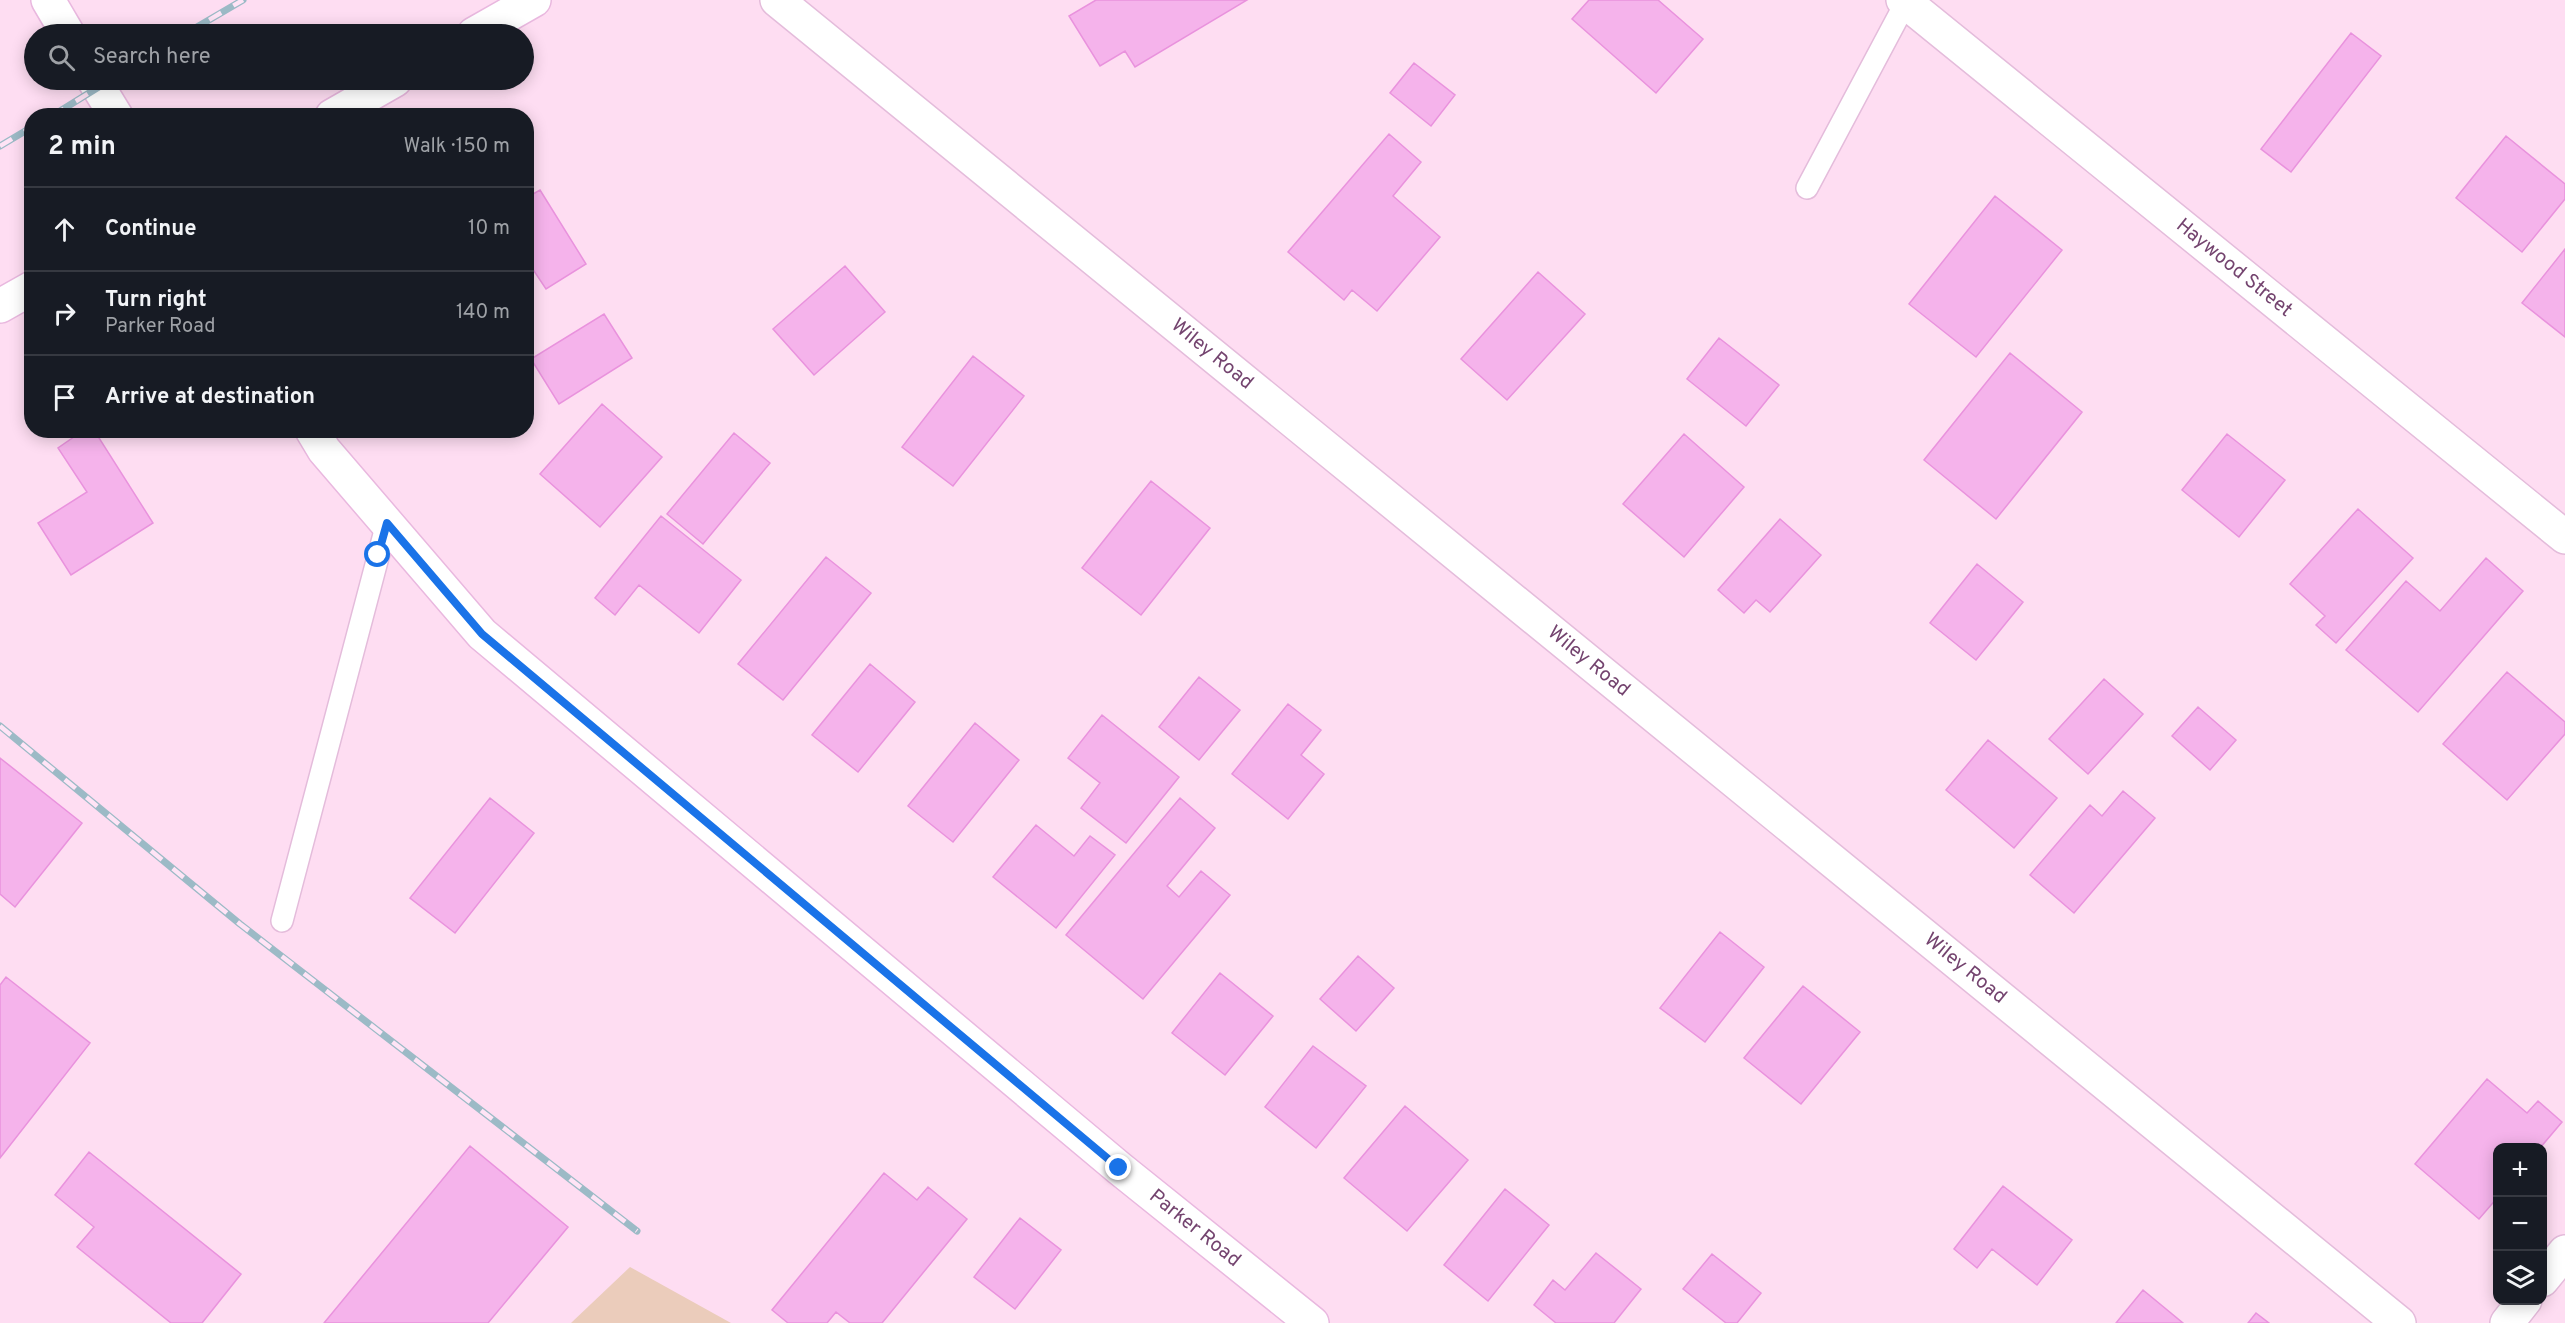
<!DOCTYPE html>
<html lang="en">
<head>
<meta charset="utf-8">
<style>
  body { margin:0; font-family:Overpass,sans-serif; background:#242831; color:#f1f3f6 }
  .controls { position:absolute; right:18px; bottom:18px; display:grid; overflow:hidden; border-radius:12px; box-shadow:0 3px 15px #0003 }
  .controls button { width:54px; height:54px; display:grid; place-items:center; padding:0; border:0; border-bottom:2px solid #363941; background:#171b24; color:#f1f3f6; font:30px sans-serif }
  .stop { position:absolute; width:18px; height:18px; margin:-14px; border:4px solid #1a73e8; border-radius:50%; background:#fff }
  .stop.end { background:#1a73e8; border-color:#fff; box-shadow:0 2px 6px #0008 }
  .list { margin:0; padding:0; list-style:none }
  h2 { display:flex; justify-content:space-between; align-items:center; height:78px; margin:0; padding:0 24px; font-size:26px }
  h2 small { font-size:20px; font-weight:400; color:#9ea1a6 }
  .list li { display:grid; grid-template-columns:39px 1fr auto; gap:18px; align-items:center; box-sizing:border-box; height:84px; padding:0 24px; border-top:2px solid #363941 }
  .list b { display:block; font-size:22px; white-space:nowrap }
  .list p { margin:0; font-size:20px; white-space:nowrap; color:#9ea1a6 }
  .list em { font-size:20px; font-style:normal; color:#9ea1a6 }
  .icon { flex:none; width:33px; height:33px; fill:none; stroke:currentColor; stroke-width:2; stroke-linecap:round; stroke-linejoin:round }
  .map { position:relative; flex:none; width:2565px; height:1323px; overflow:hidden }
  .search { position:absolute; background:#171b24; box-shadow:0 3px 15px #0003; left:24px; top:24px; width:510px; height:66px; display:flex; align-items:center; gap:15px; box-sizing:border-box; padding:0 21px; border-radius:33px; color:#9ea1a6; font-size:22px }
  .panel { position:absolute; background:#171b24; box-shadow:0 3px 15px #0003; left:24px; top:108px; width:510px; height:330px; border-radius:24px }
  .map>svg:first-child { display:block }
  .green { fill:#ebccbb }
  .building { fill:#f5b3eb; stroke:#e992dd; stroke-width:1.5 }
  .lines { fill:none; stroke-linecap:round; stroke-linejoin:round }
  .service-casing { stroke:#e4bcdb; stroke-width:24 }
  .minor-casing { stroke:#e4bcdb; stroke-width:36 }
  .secondary-casing { stroke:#e9b8df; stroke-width:36 }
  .service { stroke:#fff; stroke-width:21 }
  .minor { stroke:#fff; stroke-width:33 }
  .secondary { stroke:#fff; stroke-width:33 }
  .rail-casing { stroke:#9cbac6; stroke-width:7 }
  .rail { stroke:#ffe4f6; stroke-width:4.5; stroke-dasharray:14; stroke-linecap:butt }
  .route { stroke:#1a73e8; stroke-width:8 }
  .labels { text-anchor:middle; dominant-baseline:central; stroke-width:4.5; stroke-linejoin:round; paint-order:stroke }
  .street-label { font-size:20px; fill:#74446f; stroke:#ffe4f6 }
</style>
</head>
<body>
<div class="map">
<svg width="2565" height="1323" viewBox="0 0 2565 1323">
  <rect width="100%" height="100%" fill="#feddf2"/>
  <path class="green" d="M 630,1267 L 731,1323 L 571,1323 Z"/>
  <path class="building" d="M 1096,0 L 1247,0 L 1135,67 L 1125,51 L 1100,66 L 1069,16 Z
    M 1589,0 L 1658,0 L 1703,39 L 1656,93 L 1572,19 Z
    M 2351,33 L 2381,56 L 2291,172 L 2261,149 Z
    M 1414,63 L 1455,95 L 1431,126 L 1390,93 Z
    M 1389,134 L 1421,162 L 1393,196 L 1440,237 L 1377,311 L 1352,290 L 1344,300 L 1288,252 Z
    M 2506,136 L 2565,184 L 2565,199 L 2522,252 L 2456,198 Z
    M 540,190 L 586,264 L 546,289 L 526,259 L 526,198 Z
    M 1995,196 L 2062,250 L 1976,357 L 1909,304 Z
    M 2565,249 L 2565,337 L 2522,303 Z
    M 845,266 L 885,312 L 814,375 L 773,329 Z
    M 1538,272 L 1585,314 L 1507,400 L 1461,359 Z
    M 604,314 L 632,358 L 559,404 L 531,359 Z
    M 1719,338 L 1779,385 L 1746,426 L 1687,379 Z
    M 2010,353 L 2082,412 L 1996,519 L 1924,460 Z
    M 973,356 L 1024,396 L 953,486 L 902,447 Z
    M 602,404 L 662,457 L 600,527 L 540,474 Z
    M 84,430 L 94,430 L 153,523 L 71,575 L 38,523 L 87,492 L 58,448 Z
    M 734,433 L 770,463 L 703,544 L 667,514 Z
    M 1684,434 L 1744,487 L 1684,557 L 1623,504 Z
    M 2227,434 L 2285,480 L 2239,537 L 2182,490 Z
    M 1151,481 L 1210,528 L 1141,615 L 1082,568 Z
    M 2358,509 L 2413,558 L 2336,643 L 2316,625 L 2325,616 L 2290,584 Z
    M 661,516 L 741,580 L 699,633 L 639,585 L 615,615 L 595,598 Z
    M 1780,519 L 1821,555 L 1770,612 L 1756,600 L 1744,613 L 1718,590 Z
    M 826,557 L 871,593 L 783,700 L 738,664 Z
    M 2486,558 L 2523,591 L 2418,712 L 2346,650 L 2406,581 L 2440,611 Z
    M 1977,564 L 2023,602 L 1976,660 L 1930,623 Z
    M 870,664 L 915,702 L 858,772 L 812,735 Z
    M 2507,672 L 2565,722 L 2565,734 L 2507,800 L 2443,744 Z
    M 1199,677 L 1240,710 L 1199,760 L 1159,727 Z
    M 2104,679 L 2143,714 L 2088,774 L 2049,739 Z
    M 1288,704 L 1321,730 L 1301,755 L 1324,774 L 1288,819 L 1232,774 Z
    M 2198,707 L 2236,740 L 2210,770 L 2172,736 Z
    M 1102,715 L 1179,777 L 1126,843 L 1081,808 L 1100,783 L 1068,758 Z
    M 975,723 L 1019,760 L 953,842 L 908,806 Z
    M 1988,740 L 2057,798 L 2014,848 L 1946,790 Z
    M 0,758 L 82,823 L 15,907 L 0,894 Z
    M 2123,791 L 2155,818 L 2074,913 L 2030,875 L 2090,805 L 2102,816 Z
    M 490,798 L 534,833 L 455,933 L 410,898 Z
    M 1180,798 L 1215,828 L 1167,886 L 1179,897 L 1201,871 L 1230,895 L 1143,999 L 1066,935 Z
    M 1036,825 L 1074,856 L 1090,836 L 1115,855 L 1056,928 L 993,877 Z
    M 1720,932 L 1764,967 L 1705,1042 L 1660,1008 Z
    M 1358,956 L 1394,988 L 1356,1031 L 1320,999 Z
    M 1220,973 L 1273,1016 L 1225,1075 L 1172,1033 Z
    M 6,977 L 90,1043 L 0,1158 L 0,985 Z
    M 1803,986 L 1860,1032 L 1801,1104 L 1744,1058 Z
    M 1313,1046 L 1366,1086 L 1316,1148 L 1265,1107 Z
    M 2487,1079 L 2527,1113 L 2538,1101 L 2562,1122 L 2540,1148 L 2498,1148 L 2498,1197 L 2479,1219 L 2415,1164 Z
    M 1405,1106 L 1468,1160 L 1407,1231 L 1344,1178 Z
    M 470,1146 L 568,1227 L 488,1323 L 324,1323 Z
    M 89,1152 L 241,1274 L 202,1323 L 171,1323 L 77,1247 L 94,1227 L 55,1195 Z
    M 884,1173 L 917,1200 L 928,1187 L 967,1219 L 882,1323 L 850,1323 L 836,1312 L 827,1323 L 788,1323 L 772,1310 Z
    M 2003,1186 L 2072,1240 L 2037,1285 L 1992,1249 L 1977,1268 L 1954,1249 Z
    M 1505,1189 L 1549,1225 L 1488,1301 L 1444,1265 Z
    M 1020,1218 L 1061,1250 L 1015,1309 L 974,1277 Z
    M 1596,1253 L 1641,1289 L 1614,1323 L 1556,1323 L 1534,1305 L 1553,1280 L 1565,1290 Z
    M 1712,1254 L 1761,1293 L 1737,1323 L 1726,1323 L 1683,1289 Z
    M 2143,1290 L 2183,1323 L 2116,1323 Z
    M 2256,1313 L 2269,1323 L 2248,1323 Z"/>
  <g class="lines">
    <defs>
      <path id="service" d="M 1807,188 L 1906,2
        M 282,921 L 387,523"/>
      <g id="minor">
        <path id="s1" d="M 777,0 L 2399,1323"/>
        <path id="s2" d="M 1903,0 L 2565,537"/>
        <path d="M 2542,1280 L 2565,1252"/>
        <path d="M 2507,1323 L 2525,1300"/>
      </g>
      <g id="secondary">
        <path d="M 48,0 L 68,34"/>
        <path d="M 474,34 L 534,0"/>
        <path d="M 94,80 L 116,116"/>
        <path d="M 332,116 L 395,80"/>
        <path d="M 0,306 L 32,288"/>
        <path id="s3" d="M 312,430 L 324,450 L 482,634 L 1119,1168 L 1312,1323"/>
      </g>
    </defs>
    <use href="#service" class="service-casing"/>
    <use href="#minor" class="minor-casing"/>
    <use href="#secondary" class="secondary-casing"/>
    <use href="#service" class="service"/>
    <use href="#minor" class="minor"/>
    <use href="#secondary" class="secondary"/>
    <defs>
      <path id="rail" d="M 185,34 L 243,0
        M 52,116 L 110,80
        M 0,146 L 32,127
        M 0,726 L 240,924 L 637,1231"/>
    </defs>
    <use href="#rail" class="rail-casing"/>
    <use href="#rail" class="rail"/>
  </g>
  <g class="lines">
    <path class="route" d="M 378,555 L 387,523 L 482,634 L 1119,1168"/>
  </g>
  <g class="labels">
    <g class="street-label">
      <text stroke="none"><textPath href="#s2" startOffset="426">Haywood Street</textPath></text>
      <text stroke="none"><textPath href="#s1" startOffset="561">Wiley Road</textPath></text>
      <text stroke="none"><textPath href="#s1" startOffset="1047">Wiley Road</textPath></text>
      <text stroke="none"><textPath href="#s1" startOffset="1533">Wiley Road</textPath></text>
      <text stroke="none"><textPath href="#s3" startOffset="1194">Parker Road</textPath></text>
    </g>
  </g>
</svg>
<div class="controls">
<button>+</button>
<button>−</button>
<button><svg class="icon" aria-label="layers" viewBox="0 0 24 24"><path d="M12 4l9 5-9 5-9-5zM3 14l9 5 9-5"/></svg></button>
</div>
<div class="stop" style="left:378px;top:555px"></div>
<div class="stop end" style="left:1119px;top:1168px"></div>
<div class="search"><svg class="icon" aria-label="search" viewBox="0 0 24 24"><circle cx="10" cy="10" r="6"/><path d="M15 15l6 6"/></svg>Search here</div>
<section class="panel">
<h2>2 min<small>Walk · 150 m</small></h2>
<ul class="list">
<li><svg class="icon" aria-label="ahead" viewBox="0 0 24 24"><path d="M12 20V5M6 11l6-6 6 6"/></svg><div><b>Continue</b></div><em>10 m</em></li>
<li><svg class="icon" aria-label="right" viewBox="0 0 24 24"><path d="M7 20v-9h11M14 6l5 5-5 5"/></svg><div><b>Turn right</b><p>Parker Road</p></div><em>140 m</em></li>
<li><svg class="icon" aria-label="arrive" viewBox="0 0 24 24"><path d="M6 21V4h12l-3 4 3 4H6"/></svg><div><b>Arrive at destination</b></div></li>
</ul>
</section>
</div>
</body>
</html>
